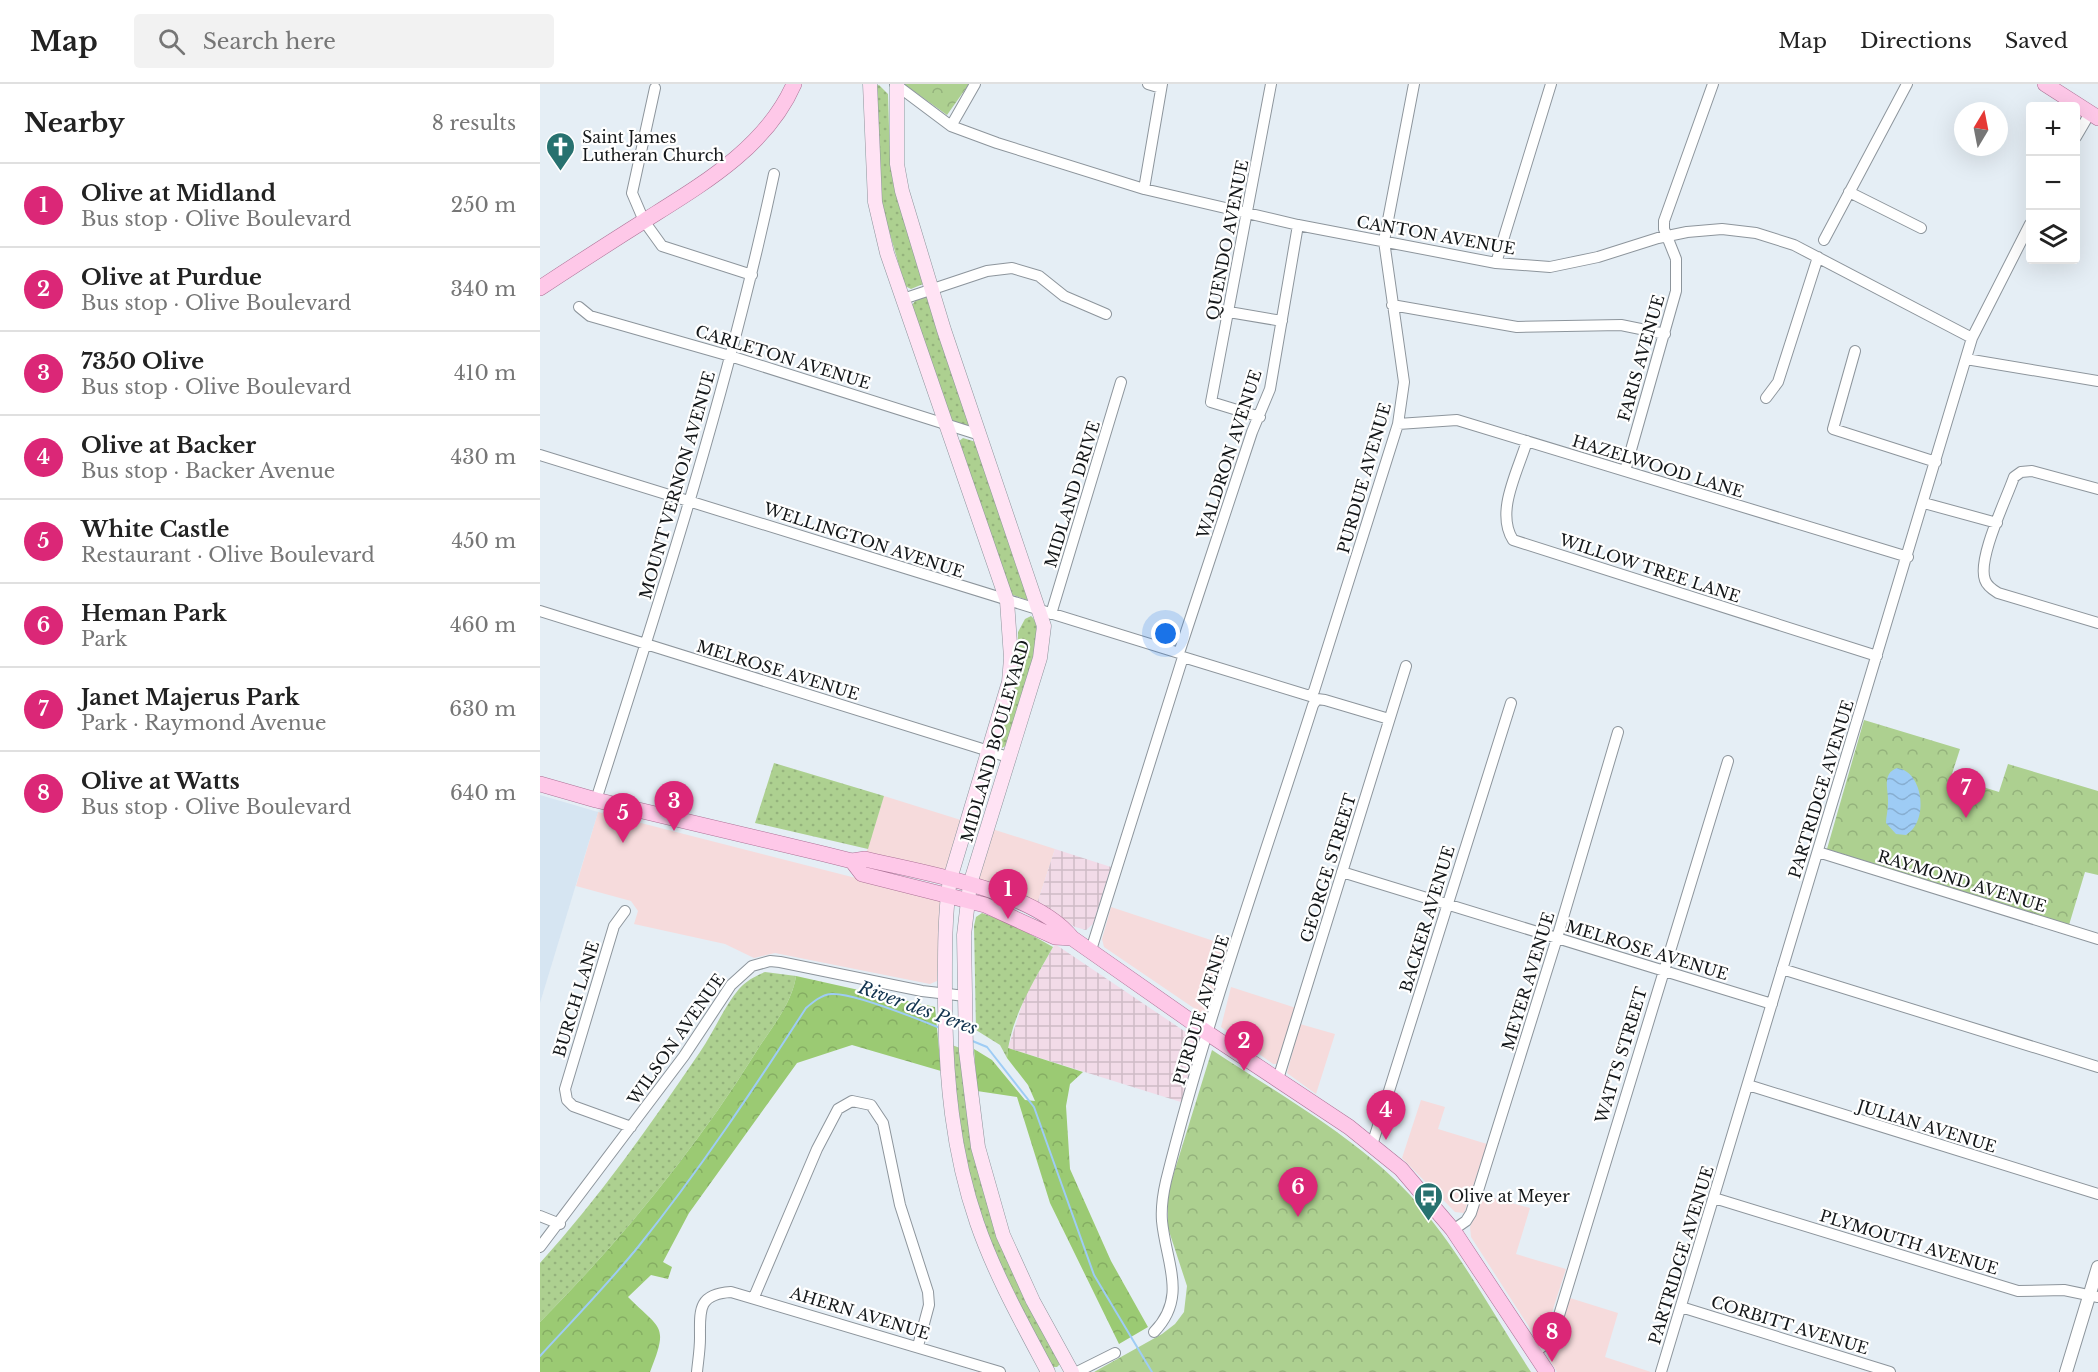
<!DOCTYPE html>
<html lang="en">
<head>
<meta charset="utf-8">
<style>
  body { margin:0; font-family:"Libre Baskerville",serif; background:#f2f2f2; color:#222 }
  .controls { position:absolute; right:18px; top:18px; display:grid; overflow:hidden; border-radius:6px; box-shadow:0 6px 24px #0002 }
  .controls button { width:54px; height:54px; display:grid; place-items:center; padding:0; border:0; border-bottom:2px solid #e0e0e0; background:#fff; color:#222; font:30px sans-serif }
  .compass { position:absolute; left:1414px; top:18px; width:54px; height:54px; border-radius:50%; background:#fff; box-shadow:0 6px 24px #0002; rotate:10deg }
  .you { position:absolute; left:626px; top:550px; width:21px; height:21px; margin:-15px; border:4px solid #fff; border-radius:50%; background:#1a73e8; box-shadow:0 0 0 9px #1a73e833 }
  .badge { display:grid; place-items:center; width:39px; height:39px; border-radius:50%; background:#db2777; color:#fff; font-size:20px; font-weight:700 }
  .pin { position:absolute; translate:-50% -50px; filter:drop-shadow(0 2px 3px #0008) }
  .pin::after { content:''; position:absolute; top:32px; width:21px; height:18px; background:inherit; clip-path:polygon(0 0,100% 0,50% 100%) }
  .list { margin:0; padding:0; list-style:none }
  h2 { display:flex; justify-content:space-between; align-items:center; height:78px; margin:0; padding:0 24px; font-size:26px }
  h2 small { font-size:20px; font-weight:400; color:#767676 }
  .list li { display:grid; grid-template-columns:39px 1fr auto; gap:18px; align-items:center; box-sizing:border-box; height:84px; padding:0 24px; border-top:2px solid #e0e0e0 }
  .list b { display:block; font-size:22px; white-space:nowrap }
  .list p { margin:0; font-size:20px; white-space:nowrap; color:#767676 }
  .list em { font-size:20px; font-style:normal; color:#767676 }
  .icon { flex:none; width:33px; height:33px; fill:none; stroke:currentColor; stroke-width:2; stroke-linecap:round; stroke-linejoin:round }
  .map { position:relative; flex:none; width:1558px; height:1288px; overflow:hidden }
  header { display:flex; align-items:center; gap:36px; box-sizing:border-box; height:84px; padding:0 30px; background:#fff; border-bottom:2px solid #e0e0e0 }
  header strong { font-size:28px }
  nav { display:flex; gap:33px; margin-inline-start:auto; font-size:21px }
  .search { width:420px; height:54px; background:#f2f2f2; display:flex; align-items:center; gap:15px; box-sizing:border-box; padding:0 21px; border-radius:6px; color:#767676; font-size:22px }
  main { display:flex }
  aside { flex:1; background:#fff }
  .map>svg:first-child { display:block }
  .commercial { fill:#f6dbdc }
  .industrial { fill:url(#industrial-grid) }
  .built { fill:#d6e5f2 }
  .grass { fill:url(#grass-dots) }
  .forest { fill:url(#forest-crowns) }
  .park { fill:url(#park-crowns) }
  .water { fill:url(#water-waves) }
  .lines { fill:none; stroke-linecap:round; stroke-linejoin:round }
  .stream { stroke:#9eccf5; stroke-width:2 }
  .minor-casing { stroke:#8d959c; stroke-width:12 }
  .tertiary-casing { stroke:#8d959c; stroke-width:14 }
  .secondary-casing { stroke:#8d959c; stroke-width:15 }
  .primary-casing { stroke:#ac7296; stroke-width:16 }
  .minor { stroke:#fff; stroke-width:10 }
  .tertiary { stroke:#fff; stroke-width:12 }
  .secondary { stroke:#ffe3f4; stroke-width:14 }
  .primary { stroke:#fec8e8; stroke-width:15 }
  .labels { text-anchor:middle; dominant-baseline:central; stroke-width:4.5; stroke-linejoin:round; paint-order:stroke }
  .poi-label { font-size:16px; fill:#141719; stroke:#fff; text-anchor:start }
  .street-label { font-size:16px; fill:#141719; stroke:#fff }
  .water-label { font-size:18px; font-style:italic; fill:#12344f; stroke:#fff }
</style>
</head>
<body>
<header>
<strong>Map</strong>
<div class="search"><svg class="icon" aria-label="search" viewBox="0 0 24 24"><circle cx="10" cy="10" r="6"/><path d="M15 15l6 6"/></svg>Search here</div>
<nav><a>Map</a><a>Directions</a><a>Saved</a></nav>
</header>
<main>
<aside>
<h2>Nearby<small>8 results</small></h2>
<ul class="list">
<li><span class="badge">1</span><div><b>Olive at Midland</b><p>Bus stop · Olive Boulevard</p></div><em>250 m</em></li>
<li><span class="badge">2</span><div><b>Olive at Purdue</b><p>Bus stop · Olive Boulevard</p></div><em>340 m</em></li>
<li><span class="badge">3</span><div><b>7350 Olive</b><p>Bus stop · Olive Boulevard</p></div><em>410 m</em></li>
<li><span class="badge">4</span><div><b>Olive at Backer</b><p>Bus stop · Backer Avenue</p></div><em>430 m</em></li>
<li><span class="badge">5</span><div><b>White Castle</b><p>Restaurant · Olive Boulevard</p></div><em>450 m</em></li>
<li><span class="badge">6</span><div><b>Heman Park</b><p>Park</p></div><em>460 m</em></li>
<li><span class="badge">7</span><div><b>Janet Majerus Park</b><p>Park · Raymond Avenue</p></div><em>630 m</em></li>
<li><span class="badge">8</span><div><b>Olive at Watts</b><p>Bus stop · Olive Boulevard</p></div><em>640 m</em></li>
</ul>
</aside>
<div class="map">
<svg width="1558" height="1288" viewBox="0 0 1558 1288">
  <defs>
    <pattern id="industrial-grid" width="8" height="8" patternUnits="userSpaceOnUse" patternTransform="scale(1.5)"><rect width="8" height="8" fill="#f2dbe8"/><path d="M0 4h8M4 0v8" fill="none" stroke="#cfbbc6"/></pattern>
    <pattern id="grass-dots" width="8" height="8" patternUnits="userSpaceOnUse" patternTransform="scale(1.5)"><rect width="8" height="8" fill="#add090"/><path d="M2 2h.1M6 6h.1" fill="none" stroke="#94b27c" stroke-width="1.8" stroke-linecap="round"/></pattern>
    <pattern id="forest-crowns" width="20" height="18" patternUnits="userSpaceOnUse" patternTransform="scale(1.5)"><rect width="20" height="18" fill="#9bca73"/><path d="M2 6a3 3 0 1 1 6 0M12 15a3 3 0 1 1 6 0" fill="none" stroke="#85ad63"/></pattern>
    <pattern id="park-crowns" width="20" height="18" patternUnits="userSpaceOnUse" patternTransform="scale(1.5)"><rect width="20" height="18" fill="#add090"/><path d="M2 6a3 3 0 1 1 6 0M12 15a3 3 0 1 1 6 0" fill="none" stroke="#94b27c"/></pattern>
    <pattern id="water-waves" width="16" height="10" patternUnits="userSpaceOnUse" patternTransform="scale(1.5)"><rect width="16" height="10" fill="#9eccf5"/><path d="M0 5q4-4 8 0t8 0" fill="none" stroke="#87aed1"/></pattern>
  </defs>
  <rect width="100%" height="100%" fill="#e5eef5"/>
  <path class="commercial" d="M 344,712 L 424,737 L 408,789 L 326,770 Z
    M 58,728 L 402,816 L 397,897 L 390,900 L 235,869 L 214,874 L 185,860 L 94,840 L 98,827 L 91,817 L 36,802 Z
    M 452,745 L 515,765 L 497,820 L 439,798 L 437,791 Z
    M 571,823 L 692,863 L 670,931 L 664,931 L 564,863 L 562,855 Z
    M 691,903 L 756,924 L 738,980 L 733,980 L 681,943 Z
    M 760,940 L 795,950 L 776,1010 L 747,989 Z
    M 881,1016 L 905,1023 L 898,1045 L 947,1060 L 924,1129 L 915,1128 L 862,1074 Z
    M 943,1111 L 990,1124 L 976,1170 L 1026,1185 L 1004,1253 L 993,1249 L 931,1153 L 930,1143 Z
    M 1030,1214 L 1078,1229 L 1065,1273 L 1111,1288 L 1017,1288 L 1008,1273 L 1008,1268 L 1016,1256 Z"/>
  <path class="industrial" d="M 515,765 L 571,783 L 553,840 L 546,846 L 535,843 L 497,820 Z
    M 515,860 L 659,957 L 659,963 L 644,1019 L 468,964 L 485,912 Z"/>
  <path class="built" d="M 0,711 L 58,728 L 0,919 Z"/>
  <path class="grass" d="M 339,1 L 348,10 L 350,76 L 383,200 L 371,205 L 365,202 L 341,119 L 335,2 Z
    M 386,213 L 389,213 L 430,342 L 413,338 L 410,335 L 372,221 L 376,216 Z
    M 423,354 L 436,358 L 489,515 L 487,516 L 470,510 L 418,358 Z
    M 491,532 C 511,547 474,639 467,661 L 462,664 L 459,658 L 477,597 L 478,548 L 485,535 Z
    M 234,679 L 344,712 L 328,765 L 215,739 Z
    M 442,829 L 474,841 L 513,863 C 494,897 470,934 467,974 L 460,961 L 436,946 L 434,842 L 436,833 Z
    M 225,888 L 256,892 C 252,920 231,944 216,968 C 155,1066 81,1156 0,1238 L 0,1179 C 59,1114 111,1040 160,968 C 174,948 183,924 199,905 C 206,897 215,892 225,888 Z
    M 412,961 L 420,964 L 435,1070 L 520,1280 L 517,1283 L 511,1283 C 473,1208 431,1132 420,1048 C 416,1019 414,990 412,961 Z"/>
  <path class="forest" d="M 256,892 L 395,923 L 401,987 L 312,961 L 257,979 L 149,1129 L 123,1178 L 132,1183 L 128,1195 L 111,1191 L 88,1213 C 121,1246 129,1240 110,1288 L 0,1288 L 0,1238 C 81,1156 155,1066 216,968 C 231,944 252,920 256,892 Z
    M 468,964 L 543,988 L 530,1000 L 526,1022 L 530,1085 L 571,1177 L 608,1243 L 579,1260 L 510,1119 L 477,1013 L 437,1007 L 434,965 L 452,976 L 485,1016 L 495,1017 L 488,1001 L 467,974 Z"/>
  <path class="park" d="M 364,0 L 429,0 L 407,31 Z
    M 1324,636 L 1420,665 L 1411,693 L 1459,708 L 1468,680 L 1558,707 L 1558,791 L 1545,788 L 1529,841 L 1287,765 Z
    M 672,966 C 737,1009 818,1054 870,1111 C 918,1163 952,1229 991,1288 L 554,1288 L 622,1250 L 635,1240 L 644,1228 L 647,1202 L 628,1144 L 628,1108 Z"/>
  <path class="water" d="M 1357,684 C 1383,687 1390,737 1366,751 L 1356,750 L 1346,739 C 1346,733 1348,726 1348,719 C 1349,706 1341,690 1357,684 Z"/>
  <g class="lines">
    <path class="stream" d="M 430,956 L 447,963 L 494,1023 L 554,1191 L 612,1288
      M 0,1272 C 33,1236 67,1201 98,1163 C 159,1087 213,1006 266,924 C 273,918 281,911 291,910 C 311,908 378,935 400,944"/>
    <defs>
      <path id="minor" d="M 355,0 L 411,42 L 457,59 L 604,105 L 758,141 L 956,179 L 1010,183 L 1058,173 L 1118,154 L 1147,148 L 1182,145 L 1216,149 L 1254,161 L 1432,254
        M 608,0 L 621,4
        M 115,4 L 92,109 L 104,137 L 122,162 L 212,191
        M 411,42 L 435,0
        M 1536,53 L 1550,29
        M 604,105 L 622,0
        M 1309,108 L 1381,144
        M 1284,156 L 1367,0
        M 956,179 L 1011,0
        M 363,215 L 447,187 L 472,184 L 499,192 L 524,212 L 566,230
        M 852,221 L 977,243 L 1081,241 L 1125,250
        M 39,223 L 50,232 L 190,272 L 440,351
        M 689,228 L 742,237
        M 1315,267 L 1293,345 L 1396,378
        M 1426,275 L 1558,297
        M 1226,314 L 1238,298 L 1278,173
        M 720,333 L 671,318 L 731,0
        M 858,340 L 917,336 L 1368,473
        M 987,357 C 978,387 955,428 973,456 L 1337,572
        M 0,371 L 639,569 L 712,348 L 730,305 L 758,141
        M 1085,387 L 1136,207 L 1136,175 L 1124,145 L 1124,137 L 1173,0
        M 1558,405 L 1492,387 L 1481,388 L 1474,393 C 1466,416 1437,475 1445,496 C 1447,502 1453,506 1458,509 L 1558,539
        M 1384,419 L 1457,439
        M 0,527 L 468,673
        M 511,530 L 581,298
        M 56,716 C 122,510 189,302 234,90
        M 1278,768 L 1558,855
        M 802,788 L 1232,920
        M 85,827 L 74,842 L 25,1005 L 27,1016 L 33,1022 L 91,1043
        M 551,866 L 643,573 L 770,612 L 774,607 L 858,340 L 864,298 L 844,157 L 874,0
        M 1242,885 L 1558,983
        M 738,995 L 866,582
        M 1208,1001 L 1558,1110
        M 832,1061 L 971,619
        M 1174,1114 L 1478,1207 L 1524,1206 L 1558,1213
        M 0,1132 L 20,1140
        M 913,1146 L 926,1137 L 931,1129 L 1017,854 L 1078,648
        M 0,1163 L 144,972 L 191,901 L 212,882 L 230,877 L 240,878 L 382,907 L 425,912
        M 214,1213 L 277,1065 L 298,1025 L 312,1017 L 331,1021 L 343,1039 L 360,1121 L 388,1208 L 389,1221 L 378,1262
        M 1141,1223 L 1350,1288
        M 614,1248 C 648,1213 626,1179 622,1137 C 621,1124 623,1110 626,1097 C 666,936 723,778 773,621 L 777,615 L 785,616 L 849,635
        M 995,1268 L 1006,1260 L 1013,1251 L 1188,677
        M 157,1288 C 158,1277 160,1266 160,1254 C 160,1227 157,1210 191,1208 L 460,1288
        M 537,1288 L 575,1269
        M 1121,1288 L 1432,254 L 1490,140"/>
      <path id="tertiary" d="M 1526,1288 L 1558,1183"/>
      <path id="secondary" d="M 330,0 L 335,118 L 347,169 L 467,517 L 471,574 L 469,598 L 410,795 C 404,836 405,877 405,919 C 406,994 412,1067 437,1139 C 455,1191 482,1239 508,1288
        M 357,0 L 357,80 L 362,107 L 404,246 L 504,542 L 500,574 L 430,800 L 424,851 L 426,967 L 438,1063 L 463,1151 L 493,1217 L 532,1288"/>
      <path id="primary" d="M 1505,0 L 1558,34
        M 0,204 C 35,181 69,159 104,137 C 161,101 226,64 254,0
        M 0,700 L 56,716 L 284,770 L 312,777 L 325,775 C 384,789 494,806 532,854 L 669,950 L 809,1043 L 861,1085 L 913,1146 L 1007,1288
        M 312,777 L 322,790 L 445,821 L 515,853 L 532,854"/>
    </defs>
    <use href="#minor" class="minor-casing"/>
    <use href="#tertiary" class="tertiary-casing"/>
    <use href="#secondary" class="secondary-casing"/>
    <use href="#primary" class="primary-casing"/>
    <use href="#minor" class="minor"/>
    <use href="#tertiary" class="tertiary"/>
    <use href="#secondary" class="secondary"/>
    <use href="#primary" class="primary"/>
  </g>
  <defs>
    <symbol id="church-pin" viewBox="-11 -11 22 30"><path d="M0 17L-7.5 6A9.5 9.5 0 1 1 7.5 6Z" fill="#27716f" stroke="#fff"/><path d="M-1.2-6h2.4v3.5h3.3v2.4h-3.3V6h-2.4V-.1h-3.3v-2.4h3.3Z" fill="#fff"/></symbol>
    <symbol id="bus-pin" viewBox="-11 -11 22 30"><path d="M0 17L-7.5 6A9.5 9.5 0 1 1 7.5 6Z" fill="#27716f" stroke="#fff"/><path d="M-5-6H5V4H4V6H2V4H-2V6H-4V4H-5ZM-3.5-4V0h7V-4ZM-3.5 1.2v1.5H-2V1.2ZM2 1.2v1.5H3.5V1.2Z" fill="#fff"/></symbol>
  </defs>
  <g fill-rule="evenodd">
    <use href="#church-pin" x="4" y="46" width="33" height="45"/>
    <use href="#bus-pin" x="872" y="1096" width="33" height="45"/>
  </g>
  <g class="labels">
    <g class="poi-label">
      <text x="42" y="53">Saint James<tspan x="42" dy="18">Lutheran Church</tspan></text>
      <text x="909" y="1112">Olive at Meyer</text>
    </g>
    <g class="street-label">
      <text transform="translate(896 151) rotate(10)">CANTON AVENUE</text>
      <text transform="translate(687 156) rotate(-79)">QUENDO AVENUE</text>
      <text transform="translate(243 273) rotate(17)">CARLETON AVENUE</text>
      <text transform="translate(1101 274) rotate(-74)">FARIS AVENUE</text>
      <text transform="translate(689 370) rotate(-72)">WALDRON AVENUE</text>
      <text transform="translate(1118 382) rotate(17)">HAZELWOOD LANE</text>
      <text transform="translate(824 394) rotate(-74)">PURDUE AVENUE</text>
      <text transform="translate(137 401) rotate(-74)">MOUNT VERNON AVENUE</text>
      <text transform="translate(532 410) rotate(-73)">MIDLAND DRIVE</text>
      <text transform="translate(324 456) rotate(18)">WELLINGTON AVENUE</text>
      <text transform="translate(1110 484) rotate(18)">WILLOW TREE LANE</text>
      <text transform="translate(238 586) rotate(17)">MELROSE AVENUE</text>
      <text transform="translate(455 657) rotate(-74)">MIDLAND BOULEVARD</text>
      <text transform="translate(1281 705) rotate(-73)">PARTRIDGE AVENUE</text>
      <text transform="translate(788 784) rotate(-73)">GEORGE STREET</text>
      <text transform="translate(1422 797) rotate(17)">RAYMOND AVENUE</text>
      <text transform="translate(887 835) rotate(-73)">BACKER AVENUE</text>
      <text transform="translate(1107 866) rotate(17)">MELROSE AVENUE</text>
      <text transform="translate(988 897) rotate(-73)">MEYER AVENUE</text>
      <text transform="translate(36 915) rotate(-73)">BURCH LANE</text>
      <text transform="translate(661 926) rotate(-73)">PURDUE AVENUE</text>
      <text transform="translate(136 955) rotate(-55)">WILSON AVENUE</text>
      <text transform="translate(1081 971) rotate(-73)">WATTS STREET</text>
      <text transform="translate(1387 1042) rotate(17)">JULIAN AVENUE</text>
      <text transform="translate(1369 1158) rotate(17)">PLYMOUTH AVENUE</text>
      <text transform="translate(1141 1171) rotate(-73)">PARTRIDGE AVENUE</text>
      <text transform="translate(320 1229) rotate(17)">AHERN AVENUE</text>
      <text transform="translate(1250 1241) rotate(17)">CORBITT AVENUE</text>
    </g>
    <g class="water-label">
      <text transform="translate(378 924) rotate(20)">River des Peres</text>
    </g>
  </g>
</svg>
<div class="controls">
<button>+</button>
<button>−</button>
<button><svg class="icon" aria-label="layers" viewBox="0 0 24 24"><path d="M12 4l9 5-9 5-9-5zM3 14l9 5 9-5"/></svg></button>
</div>
<svg class="compass" viewBox="-18 -18 36 36"><path d="M0-13l5 13h-10z" fill="#e53935"/><path d="M0 13l5-13h-10z" fill="#767676"/></svg>
<div class="you"></div>
<div class="pin badge" style="left:468px;top:835px">1</div>
<div class="pin badge" style="left:704px;top:987px">2</div>
<div class="pin badge" style="left:134px;top:747px">3</div>
<div class="pin badge" style="left:846px;top:1056px">4</div>
<div class="pin badge" style="left:83px;top:759px">5</div>
<div class="pin badge" style="left:758px;top:1133px">6</div>
<div class="pin badge" style="left:1426px;top:734px">7</div>
<div class="pin badge" style="left:1012px;top:1278px">8</div>
</div>
</main>
</body>
</html>
